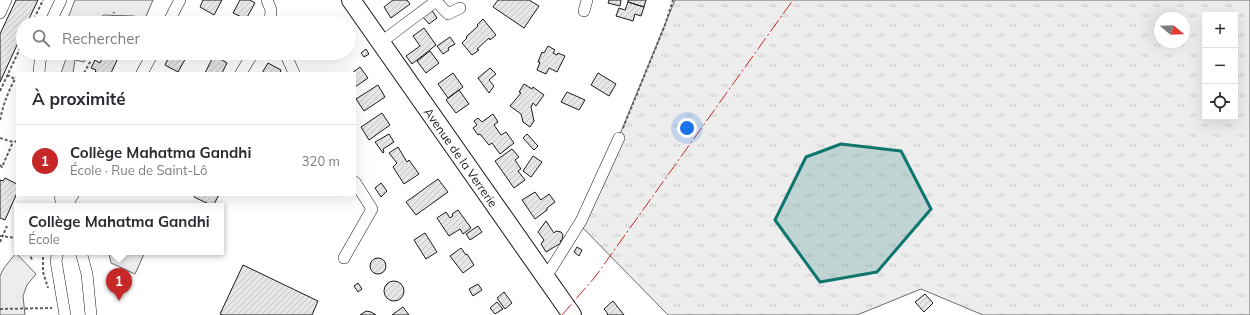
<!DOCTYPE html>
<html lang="fr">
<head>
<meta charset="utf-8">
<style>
  body { margin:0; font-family:Mulish,sans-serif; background:#f2f2f3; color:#2b2b33 }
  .controls { position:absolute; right:12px; top:12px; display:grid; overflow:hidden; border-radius:0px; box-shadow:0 4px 16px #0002 }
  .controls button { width:36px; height:36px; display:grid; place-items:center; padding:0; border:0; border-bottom:1px solid #e1e1e2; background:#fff; color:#2b2b33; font:20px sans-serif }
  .compass { position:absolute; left:1154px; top:12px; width:36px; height:36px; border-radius:50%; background:#fff; box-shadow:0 4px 16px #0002; rotate:109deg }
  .you { position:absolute; left:687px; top:128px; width:14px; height:14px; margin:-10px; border:3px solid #fff; border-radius:50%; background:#1a73e8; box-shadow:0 0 0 6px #1a73e833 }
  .badge { display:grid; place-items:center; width:26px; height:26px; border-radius:50%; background:#c62828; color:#fff; font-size:13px; font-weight:700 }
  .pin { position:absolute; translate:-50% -33px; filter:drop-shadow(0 1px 2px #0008) }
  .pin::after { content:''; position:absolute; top:21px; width:14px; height:12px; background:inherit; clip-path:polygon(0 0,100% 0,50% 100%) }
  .popup { position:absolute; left:14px; top:203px; width:210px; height:52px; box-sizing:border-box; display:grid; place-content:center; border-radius:0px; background:#fff; filter:drop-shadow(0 1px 3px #0005); font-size:13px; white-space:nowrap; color:#7c7c81 }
  .popup b { font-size:15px; color:#2b2b33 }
  .popup::after { content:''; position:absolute; left:50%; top:100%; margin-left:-8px; border:8px solid transparent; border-top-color:#fff }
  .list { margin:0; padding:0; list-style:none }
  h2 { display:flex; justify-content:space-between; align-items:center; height:52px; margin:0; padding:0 16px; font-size:17px }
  h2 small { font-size:13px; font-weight:400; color:#7c7c81 }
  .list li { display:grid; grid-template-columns:26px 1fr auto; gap:12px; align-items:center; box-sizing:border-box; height:72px; padding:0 16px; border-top:1px solid #e1e1e2 }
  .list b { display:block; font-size:15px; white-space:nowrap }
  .list p { margin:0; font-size:13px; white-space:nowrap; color:#7c7c81 }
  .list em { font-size:13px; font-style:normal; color:#7c7c81 }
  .icon { flex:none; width:22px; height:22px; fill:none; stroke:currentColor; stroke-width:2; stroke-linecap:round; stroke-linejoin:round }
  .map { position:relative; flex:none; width:1250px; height:315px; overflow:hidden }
  .search { position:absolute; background:#fff; box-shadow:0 4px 16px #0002; left:16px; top:16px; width:340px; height:44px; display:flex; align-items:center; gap:10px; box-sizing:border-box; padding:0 14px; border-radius:22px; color:#7c7c81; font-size:15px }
  .panel { position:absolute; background:#fff; box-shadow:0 4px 16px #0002; left:16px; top:72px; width:340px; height:124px; border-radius:0px }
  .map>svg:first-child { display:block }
  .grass { fill:url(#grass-tufts); stroke:#6a6a6a; fill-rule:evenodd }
  .built { fill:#ededed; stroke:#6a6a6a }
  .building { fill:url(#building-hatch); stroke:#1a1a1a }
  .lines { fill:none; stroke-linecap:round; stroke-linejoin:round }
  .street-casing { stroke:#1a1a1a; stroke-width:12 }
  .primary-casing { stroke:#1a1a1a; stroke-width:20 }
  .path { stroke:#5f5f5f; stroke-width:2; stroke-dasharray:3 2; stroke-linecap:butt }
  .street { stroke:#fff; stroke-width:11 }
  .primary { stroke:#fff; stroke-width:18 }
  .power { stroke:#c62828; stroke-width:1; stroke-dasharray:14 3 2 3; stroke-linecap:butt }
  .marked { fill:#0f766e; fill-opacity:0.2; stroke:#0f766e; stroke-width:3; stroke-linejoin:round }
  .labels { text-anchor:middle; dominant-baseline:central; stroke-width:3; stroke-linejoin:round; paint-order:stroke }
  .street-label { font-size:12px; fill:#1a1a1a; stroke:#fff }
</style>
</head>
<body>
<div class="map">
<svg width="1250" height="315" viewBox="0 0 1250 315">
  <defs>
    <pattern id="grass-tufts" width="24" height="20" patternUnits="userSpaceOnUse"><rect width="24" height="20" fill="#ededed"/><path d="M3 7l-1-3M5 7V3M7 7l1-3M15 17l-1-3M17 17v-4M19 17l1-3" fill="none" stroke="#cbcbcb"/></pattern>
    <pattern id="building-hatch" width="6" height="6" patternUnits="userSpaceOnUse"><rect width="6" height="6" fill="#e6e6e6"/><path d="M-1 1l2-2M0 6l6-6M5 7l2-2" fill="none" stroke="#c5c5c5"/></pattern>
  </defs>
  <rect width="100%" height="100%" fill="#fff"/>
  <path class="grass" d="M 675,0 L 1250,0 L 1250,315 L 983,315 L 921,289 L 857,315 L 668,315 L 582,227 ZM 1205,15 L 1235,15 L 1235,117 L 1205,117 ZM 1160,18 L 1184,18 L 1184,42 L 1160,42 Z"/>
  <path class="built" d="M 75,0 L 153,0 L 144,21 L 134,16 L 103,15 L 100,23 L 66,23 Z
    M 68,53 L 88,53 L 84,62 L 75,60 L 73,73 L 61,73 Z
    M 110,252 L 145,252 L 135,274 L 111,263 L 109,254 Z
    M 16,253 L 36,274 L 27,285 L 23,296 L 25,315 L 0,315 L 0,276 L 4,268 Z"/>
  <path class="building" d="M 16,0 L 38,0 L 27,23 L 23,23 L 23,32 L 0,82 L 0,34 Z
    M 203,0 L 222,0 L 214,15 L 200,7 Z
    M 240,0 L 250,0 L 255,3 L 246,19 L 233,13 Z
    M 393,0 L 407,0 L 410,4 L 391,18 L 384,7 Z
    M 498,0 L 529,0 L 539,6 L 524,28 L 493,7 Z
    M 609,0 L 621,0 L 620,6 L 608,3 Z
    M 628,0 L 646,0 L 644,7 L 628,2 Z
    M 628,2 L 644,7 L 641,16 L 635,14 L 633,21 L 616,16 L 619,8 L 625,10 Z
    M 431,9 L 437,18 L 429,24 L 422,16 Z
    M 125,17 L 136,23 L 121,23 Z
    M 190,18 L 200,23 L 187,23 Z
    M 483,19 L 496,35 L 490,40 L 489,38 L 477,49 L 479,50 L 472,55 L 462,43 L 467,38 L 466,37 L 478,26 L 477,25 Z
    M 349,28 L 355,33 L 349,38 Z
    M 424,28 L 436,45 L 412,64 L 406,56 L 420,46 L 413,36 Z
    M 450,37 L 455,44 L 448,48 L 449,50 L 443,54 L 437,46 Z
    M 548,46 L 555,50 L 553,53 L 557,55 L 558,53 L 565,56 L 557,72 L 549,68 L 546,74 L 537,70 L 540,62 L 538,62 L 542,52 L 544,53 Z
    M 366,49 L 369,54 L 364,57 L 361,53 Z
    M 430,51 L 439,63 L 426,73 L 417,61 Z
    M 105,53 L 125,53 L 123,58 L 119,56 L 111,73 L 95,73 L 96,70 L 91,68 L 95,60 L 100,63 Z
    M 171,53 L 185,53 L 188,54 L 178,72 L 165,65 Z
    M 214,55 L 227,63 L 222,73 L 205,73 Z
    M 268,63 L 281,70 L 280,73 L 262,73 Z
    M 360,67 L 368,78 L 355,87 L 355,73 L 352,73 Z
    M 490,68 L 496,74 L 489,80 L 494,86 L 489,93 L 478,78 Z
    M 453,73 L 463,87 L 448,98 L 438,84 Z
    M 598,73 L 616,84 L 609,96 L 591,85 Z
    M 524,84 L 532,89 L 533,87 L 544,95 L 536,106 L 533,103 L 531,107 L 534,121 L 530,127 L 523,122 L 521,114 L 510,106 L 521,93 L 519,92 Z
    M 378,85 L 385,97 L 364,111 L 356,99 Z
    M 459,90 L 469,104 L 456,113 L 446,100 Z
    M 567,92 L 585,100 L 579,110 L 561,102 Z
    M 382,113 L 390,125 L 369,140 L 361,127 Z
    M 493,114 L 498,122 L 494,125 L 501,135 L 506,132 L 514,143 L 500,154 L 492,143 L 489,145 L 480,134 L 478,135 L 473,128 L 477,125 L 474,121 L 478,118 L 482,122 Z
    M 389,134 L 394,142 L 383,149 L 384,152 L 383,153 L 375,142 Z
    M 527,134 L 538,146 L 534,150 L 523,138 Z
    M 398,147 L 407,162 L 409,160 L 419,174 L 404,184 L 393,167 L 397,163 L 389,153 Z
    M 512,149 L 519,157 L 515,160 L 521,169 L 518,171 L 525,180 L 514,188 L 495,161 Z
    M 533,156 L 542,162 L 531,177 L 523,171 Z
    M 5,178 L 17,184 L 17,193 L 5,220 L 0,218 L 0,180 L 3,181 Z
    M 438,179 L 448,192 L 416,215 L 406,202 Z
    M 381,183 L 387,191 L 381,197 L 375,188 Z
    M 535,192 L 541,200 L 549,194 L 555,202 L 547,208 L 547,210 L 535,219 L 522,200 Z
    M 195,195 L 219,195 L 213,206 L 194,197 Z
    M 458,210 L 471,228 L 463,234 L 460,229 L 449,236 L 437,218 L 446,212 L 450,218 L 453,216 L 452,214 Z
    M 546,221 L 554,233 L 556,231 L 561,232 L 563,235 L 562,240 L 560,241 L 561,243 L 546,252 L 541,244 L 544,240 L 538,232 Z
    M 478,226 L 482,232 L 470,240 L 466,234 Z
    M 425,233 L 437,252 L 426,259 L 414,240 Z
    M 577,247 L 582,250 L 579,256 L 574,252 Z
    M 461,248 L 466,255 L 467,254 L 474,265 L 463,273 L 450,256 Z
    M370 266a8 8 0 1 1 16 0a8 8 0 1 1-16 0Z
    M 243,265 L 318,301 L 312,315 L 223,315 L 220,314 Z
    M384 291a10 10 0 1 1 20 0a10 10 0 1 1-20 0Z
    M 358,283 L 362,289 L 358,292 L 354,286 Z
    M 478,284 L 482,290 L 473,296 L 469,289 Z
    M 504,292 L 512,303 L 505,309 L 497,298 Z
    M 925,294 L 933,303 L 924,312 L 915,302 Z
    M 613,301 L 624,315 L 607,315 L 608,314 L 604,309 Z
    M 497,302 L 503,309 L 495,314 L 490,308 Z
    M 403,307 L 409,315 L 392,315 Z
    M 366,311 L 371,312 L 376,315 L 360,315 Z"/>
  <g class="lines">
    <defs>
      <path id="street" d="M 267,0 L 271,10 L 270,23
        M 584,11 L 587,0
        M 0,13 L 6,0
        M 50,23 L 61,0
        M 168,23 L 180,0
        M 380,43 L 436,1 L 448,14 L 460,8
        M 285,53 L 294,73
        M 39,73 L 40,62 L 42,53
        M 142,73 L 153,53
        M 241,73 L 253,53
        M 60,195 L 62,206
        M 70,206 L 69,201 L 73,195
        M 58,252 L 56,261 L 65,315
        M 81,252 L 87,274 L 91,315
        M 344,258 L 372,209 L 355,182
        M 544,275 L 551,269 L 581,221 L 619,138"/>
      <g id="primary">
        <path id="s1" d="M 351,0 L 572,315"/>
      </g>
    </defs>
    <use href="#street" class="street-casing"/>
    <use href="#primary" class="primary-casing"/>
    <path class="path" d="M 32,23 L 43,0
      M 111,23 L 114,12
      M 84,73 L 95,53
      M 7,75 L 15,79
      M 0,91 L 23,42
      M 0,120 C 3,105 8,92 15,79 L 17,78
      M 623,128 L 665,25 L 673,0
      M 0,138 L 13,142 L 17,141
      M 0,165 L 2,167 L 13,142
      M 46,206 L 50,204
      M 0,236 L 17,238
      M 0,242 L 7,226
      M 29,252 L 32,260
      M 43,252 L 43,272 L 48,288
      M 0,309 L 52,308"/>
    <use href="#street" class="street"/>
    <use href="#primary" class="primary"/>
    <path class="power" d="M 562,315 L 595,277 L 793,0"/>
  </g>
  <path class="marked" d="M 841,144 L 901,151 L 931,209 L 877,272 L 820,282 L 775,220 L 806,157 Z"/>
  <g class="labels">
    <g class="street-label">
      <text stroke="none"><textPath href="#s1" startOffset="192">Avenue de la Verrerie</textPath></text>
    </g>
  </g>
</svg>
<div class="controls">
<button>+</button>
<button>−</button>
<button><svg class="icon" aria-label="locate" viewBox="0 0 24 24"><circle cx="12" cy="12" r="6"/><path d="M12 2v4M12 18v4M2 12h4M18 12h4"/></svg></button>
</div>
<svg class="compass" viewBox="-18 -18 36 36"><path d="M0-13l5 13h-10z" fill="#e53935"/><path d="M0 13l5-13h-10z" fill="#7c7c81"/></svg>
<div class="you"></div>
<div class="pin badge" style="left:119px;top:301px">1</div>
<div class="popup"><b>Collège Mahatma Gandhi</b>École</div>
<div class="search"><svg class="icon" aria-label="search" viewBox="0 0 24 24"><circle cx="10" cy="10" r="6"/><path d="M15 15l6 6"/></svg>Rechercher</div>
<section class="panel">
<h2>À proximité<small></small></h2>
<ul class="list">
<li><span class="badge">1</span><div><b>Collège Mahatma Gandhi</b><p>École · Rue de Saint-Lô</p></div><em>320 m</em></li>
</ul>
</section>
</div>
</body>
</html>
